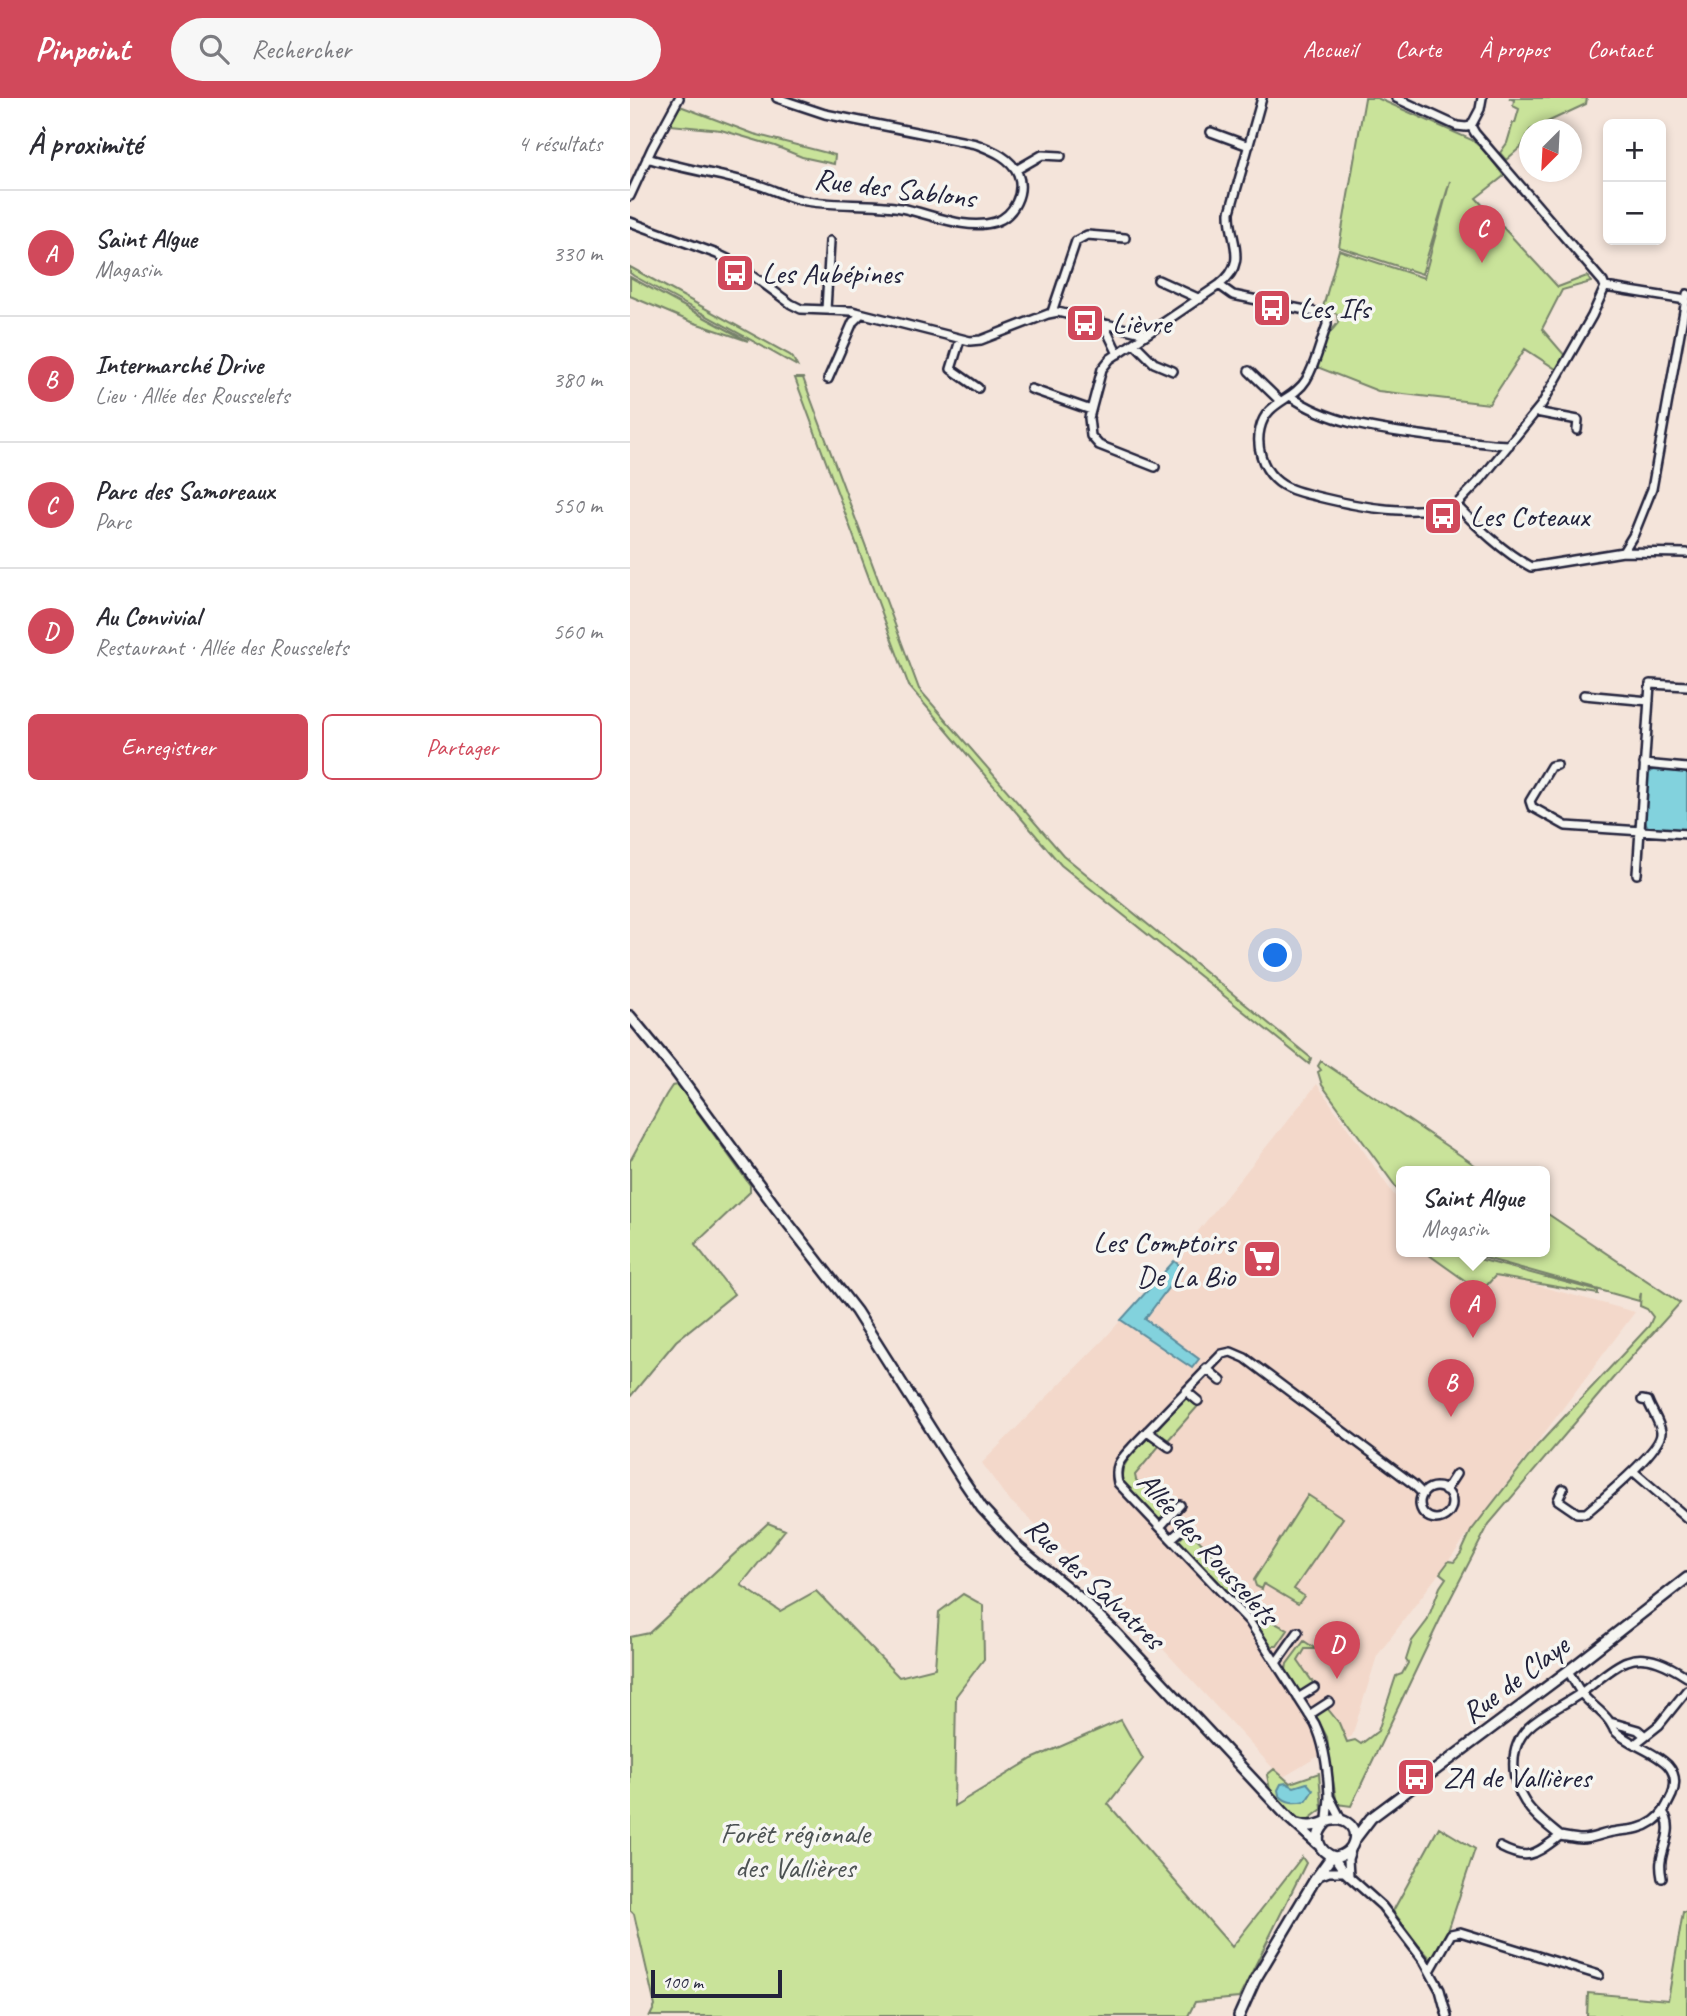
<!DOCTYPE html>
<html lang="fr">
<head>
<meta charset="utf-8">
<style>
  body { margin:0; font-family:Caveat,sans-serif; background:#f7f7f7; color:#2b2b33 }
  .controls { position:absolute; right:21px; top:21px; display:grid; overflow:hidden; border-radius:10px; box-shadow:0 4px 10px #0003 }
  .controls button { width:63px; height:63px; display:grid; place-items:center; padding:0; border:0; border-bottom:2px solid #e1e1e2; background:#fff; color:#2b2b33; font:35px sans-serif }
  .compass { position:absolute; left:889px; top:21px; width:63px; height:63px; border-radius:50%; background:#fff; box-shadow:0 4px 10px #0003; rotate:204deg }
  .scale { position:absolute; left:21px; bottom:18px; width:131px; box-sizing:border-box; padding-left:7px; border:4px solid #22223b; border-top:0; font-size:19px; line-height:24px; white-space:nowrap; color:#22223b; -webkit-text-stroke:5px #f6f6f2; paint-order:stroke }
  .you { position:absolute; left:646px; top:858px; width:24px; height:24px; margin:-18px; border:5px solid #fff; border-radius:50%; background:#1a73e8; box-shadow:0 0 0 10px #1a73e833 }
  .badge { display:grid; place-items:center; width:46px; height:46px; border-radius:50%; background:#d1495b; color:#fff; font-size:23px; font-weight:700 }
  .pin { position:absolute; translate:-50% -58px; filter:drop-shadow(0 2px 4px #0008) }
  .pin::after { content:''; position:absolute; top:37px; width:24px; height:21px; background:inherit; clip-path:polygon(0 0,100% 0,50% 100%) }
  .popup { position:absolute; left:766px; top:1068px; width:154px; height:91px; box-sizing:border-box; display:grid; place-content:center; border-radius:10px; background:#fff; filter:drop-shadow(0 2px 5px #0005); font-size:23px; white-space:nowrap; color:#7c7c81 }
  .popup b { font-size:26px; color:#2b2b33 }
  .popup::after { content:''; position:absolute; left:50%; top:100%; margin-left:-14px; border:14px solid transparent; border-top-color:#fff }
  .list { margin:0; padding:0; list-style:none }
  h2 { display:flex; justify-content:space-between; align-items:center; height:91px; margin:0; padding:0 28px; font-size:30px }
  h2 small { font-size:23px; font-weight:400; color:#7c7c81 }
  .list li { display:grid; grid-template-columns:46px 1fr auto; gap:21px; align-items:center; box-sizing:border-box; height:126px; padding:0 28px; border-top:2px solid #e1e1e2 }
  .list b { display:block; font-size:26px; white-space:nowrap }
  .list p { margin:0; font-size:23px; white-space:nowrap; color:#7c7c81 }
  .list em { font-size:23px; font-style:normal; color:#7c7c81 }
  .actions { display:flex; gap:14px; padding:21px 28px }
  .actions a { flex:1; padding:16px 0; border:2px solid #d1495b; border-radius:10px; text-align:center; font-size:24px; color:#d1495b }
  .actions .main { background:#d1495b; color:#fff }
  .icon { flex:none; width:38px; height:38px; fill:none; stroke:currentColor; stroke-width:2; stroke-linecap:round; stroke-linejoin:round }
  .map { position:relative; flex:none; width:1057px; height:1918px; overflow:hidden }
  header { display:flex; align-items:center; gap:42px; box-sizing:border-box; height:98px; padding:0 35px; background:#d1495b; color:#fff }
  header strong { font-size:33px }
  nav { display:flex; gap:38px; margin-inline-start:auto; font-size:24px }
  .search { width:490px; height:63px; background:#f7f7f7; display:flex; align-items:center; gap:18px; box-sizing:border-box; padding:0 24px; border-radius:38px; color:#7c7c81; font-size:26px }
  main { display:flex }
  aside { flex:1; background:#fff }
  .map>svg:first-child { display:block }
  .built { fill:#f3d8ca }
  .green { fill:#c9e39a; stroke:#76826a; stroke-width:2 }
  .water { fill:#82d2dd; stroke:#5c8c9c; stroke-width:2 }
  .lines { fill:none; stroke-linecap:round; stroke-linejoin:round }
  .minor-casing { stroke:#22223b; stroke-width:12 }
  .tertiary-casing { stroke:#22223b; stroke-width:14 }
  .minor { stroke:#f6f6f2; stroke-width:7 }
  .tertiary { stroke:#f6f6f2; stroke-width:9 }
  .labels { text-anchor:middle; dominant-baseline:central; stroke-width:7; stroke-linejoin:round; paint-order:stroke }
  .street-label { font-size:30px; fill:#22223b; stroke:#f6f6f2 }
  .poi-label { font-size:30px; fill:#22223b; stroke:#f6f6f2; text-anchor:start }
  .park-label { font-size:30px; fill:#4c5253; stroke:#f6f6f2 }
</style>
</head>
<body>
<header>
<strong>Pinpoint</strong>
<div class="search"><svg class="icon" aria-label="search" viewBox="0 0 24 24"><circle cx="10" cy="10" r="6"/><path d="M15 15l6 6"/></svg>Rechercher</div>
<nav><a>Accueil</a><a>Carte</a><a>À propos</a><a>Contact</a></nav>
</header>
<main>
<aside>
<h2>À proximité<small>4 résultats</small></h2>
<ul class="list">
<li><span class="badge">A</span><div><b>Saint Algue</b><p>Magasin</p></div><em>330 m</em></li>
<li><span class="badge">B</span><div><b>Intermarché Drive</b><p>Lieu · Allée des Rousselets</p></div><em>380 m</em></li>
<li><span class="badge">C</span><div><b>Parc des Samoreaux</b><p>Parc</p></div><em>550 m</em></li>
<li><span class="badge">D</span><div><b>Au Convivial</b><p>Restaurant · Allée des Rousselets</p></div><em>560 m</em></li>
</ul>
<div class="actions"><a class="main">Enregistrer</a><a>Partager</a></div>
</aside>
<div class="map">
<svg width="1057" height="1918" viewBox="0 0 1057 1918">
  <rect width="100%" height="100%" fill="#f4e4da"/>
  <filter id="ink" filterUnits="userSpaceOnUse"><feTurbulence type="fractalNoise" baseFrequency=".0143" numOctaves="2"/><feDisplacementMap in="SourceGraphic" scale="14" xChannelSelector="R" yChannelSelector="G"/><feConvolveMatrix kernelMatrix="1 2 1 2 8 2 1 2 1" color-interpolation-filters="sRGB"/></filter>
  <g filter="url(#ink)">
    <path class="built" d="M 687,986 L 771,1107 L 771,1154 L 804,1154 L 809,1161 L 1005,1214 L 747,1558 L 722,1638 L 652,1680 L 485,1499 L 377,1400 L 352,1365 L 475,1240 L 544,1163 Z"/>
    <path class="green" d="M 735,0 L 747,0 L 842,42 L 855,53 L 874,78 L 846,100 L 928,189 L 957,178 L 961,184 L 932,192 L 912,231 L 937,260 L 929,273 L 895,251 L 859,306 L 748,293 L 687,269 L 697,238 L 708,225 L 707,216 L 693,209 L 709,152 L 794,180 L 820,83 L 792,176 L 709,149 Z
      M 879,0 L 957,0 L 956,6 L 900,32 L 892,48 L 876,62 L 870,55 L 877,45 L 883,25 L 885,25 L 889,11 L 883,8 L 884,2 Z
      M 50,8 L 124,36 L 205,57 L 204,66 L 172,59 L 145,48 L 91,32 L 40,27 Z
      M 0,169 L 160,257 L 163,260 L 167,268 C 113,237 58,208 4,178 L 0,175 Z
      M 0,179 L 118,243 L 59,223 L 0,198 Z
      M 165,280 L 173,280 L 289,591 L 433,757 L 681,960 L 679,966 L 431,767 L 279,588 Z
      M 691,963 L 855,1074 L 771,1074 L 771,1096 L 692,987 L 688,974 L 691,972 L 688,968 Z
      M 48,987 L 120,1087 L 120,1094 L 65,1146 L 104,1196 L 46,1243 L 0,1299 L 0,1063 L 36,997 L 42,988 Z
      M 915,1114 L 1050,1205 L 995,1266 L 859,1426 L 815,1511 L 721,1708 L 707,1706 L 700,1666 L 697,1639 L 686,1618 L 688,1615 L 697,1610 L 709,1625 L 717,1644 L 725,1642 L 731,1646 L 748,1633 L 766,1578 L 772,1576 L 778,1565 L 776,1562 L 782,1543 L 797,1523 L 810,1489 L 816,1480 L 810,1475 L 819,1463 L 824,1464 L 831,1455 L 841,1433 L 908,1347 L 1019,1228 L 1023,1219 L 1017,1211 L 1010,1208 L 1011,1195 L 1009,1203 L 834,1154 L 915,1154 Z
      M 795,1154 L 823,1154 L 968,1193 L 968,1196 L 865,1178 L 857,1187 L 844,1189 Z
      M 554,1301 L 560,1301 L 569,1307 L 538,1342 L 528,1334 L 527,1331 Z
      M 519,1339 L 530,1347 L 505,1377 L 506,1382 L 540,1412 L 529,1423 L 493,1387 C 487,1366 506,1353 519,1339 Z
      M 678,1397 L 713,1420 L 664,1491 L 674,1498 L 668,1506 L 634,1486 L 632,1491 L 626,1488 L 624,1482 Z
      M 138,1425 L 155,1432 L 111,1487 L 150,1513 L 186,1493 L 269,1579 L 305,1570 L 309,1514 L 333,1496 L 353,1507 L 354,1561 L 326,1598 L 324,1708 L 402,1661 L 491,1622 L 513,1661 L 478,1706 L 602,1849 L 672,1759 L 676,1765 L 609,1900 L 565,1904 L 558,1918 L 20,1918 L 25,1908 L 4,1816 L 0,1812 L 0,1539 L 19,1535 Z
      M 559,1432 L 637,1514 L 643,1524 L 658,1532 L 647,1548 L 640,1548 L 614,1513 L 550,1444 L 550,1441 Z
      M 674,1543 L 686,1551 L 675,1551 L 668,1563 L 684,1586 L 670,1594 L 656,1572 L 657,1566 Z
      M 644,1671 L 660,1685 L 689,1675 L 692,1711 L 679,1721 L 679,1725 L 666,1720 L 647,1701 L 640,1692 L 637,1677 Z
      M 809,1729 L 845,1751 L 819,1830 L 801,1861 L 789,1848 L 763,1813 Z
      M 1053,1814 L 1057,1814 L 1057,1918 L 957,1918 L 958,1895 L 1038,1902 Z"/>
    <path class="water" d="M 1026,671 L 1057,673 L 1057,734 L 1020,732 L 1015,724 L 1018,677 L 1021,673 Z
      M 544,1163 L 553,1170 L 515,1221 L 569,1261 L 562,1270 L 491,1222 Z
      M 656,1685 L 664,1689 L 677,1685 L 683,1692 L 676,1703 C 665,1705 657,1706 649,1697 L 648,1692 L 651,1686 Z"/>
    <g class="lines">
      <defs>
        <path id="minor" d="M 766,0 L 827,28 L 836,29 L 841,28
          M 841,28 L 845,35 L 973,184 L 975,189 L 1056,202
          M 841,28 L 850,11 L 852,0
          M 581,34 L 619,48
          M 17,60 C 52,71 90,76 125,86 C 141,90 155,99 171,102 C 203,109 239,104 271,110 C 301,116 336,133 365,124 C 384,118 395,94 388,76 C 381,59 361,52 346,46 L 195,16 L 147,0
          M 386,72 L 412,57 L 431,58
          M 0,98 L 22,50 L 49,0
          M 0,124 L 87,156 L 106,165 L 161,206 L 171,211 L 222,213 L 340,243 L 351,242 L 418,216 L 428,214 L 516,236
          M 528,182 L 570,201
          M 589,187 L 603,197 L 685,214 L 697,221 L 697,227 C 690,245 686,266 676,282 C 663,303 636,303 630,331 C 626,348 632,369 645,381 C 656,392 674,395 689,399 C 734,410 780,418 826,407
          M 196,212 L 200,143
          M 422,214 L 446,143 L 457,137 L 495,140
          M 473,225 L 488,256
          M 330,242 L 321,271 L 348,290
          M 504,245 L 524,265 L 543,273
          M 619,273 L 650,303
          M 198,281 L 223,224 L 231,216
          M 401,291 L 461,312
          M 660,298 C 701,327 755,332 804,339 C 829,342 854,346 879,347
          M 906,314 L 948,322 L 947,332
          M 525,369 L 469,347 L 461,338 L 459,320 L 472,271 L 480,261 L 589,187 C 620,163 599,143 600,114 L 632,0
          M 826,407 L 851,381 L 912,306 L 962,218 L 975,189
          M 826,407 C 848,429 873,454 901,469 L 993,454 L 1057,455
          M 993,454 L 1004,436 L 1022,391 L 1057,196
          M 954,597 L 1019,603
          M 1014,666 L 1057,670
          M 927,667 L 921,668 L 900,703 L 902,709 L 936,728 L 1057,736
          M 1007,776 L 1020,586 L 1057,588
          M 576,1270 L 591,1283
          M 556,1293 L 568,1303
          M 517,1333 L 539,1349
          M 1004,1374 L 1057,1420
          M790 1405a16 16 0 1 1 32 0a16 16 0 1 1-32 0Z
          M 933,1391 L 928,1402 L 947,1415 L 956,1415 C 970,1403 1033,1351 1031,1334 C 1030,1324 1021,1312 1018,1303 L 1012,1302
          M 815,1393 L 826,1376
          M 530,1429 L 550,1407
          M 541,1441 L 556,1428
          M 646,1565 L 668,1534
          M 668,1600 L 684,1590
          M 679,1617 L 699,1604
          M 980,1624 L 1008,1632 L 1015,1638
          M 1005,1646 L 1029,1627 L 1057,1592
          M 699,1698 L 712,1723
          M 697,1724 C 697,1715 699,1706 699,1697 C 698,1673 695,1647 685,1626 L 619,1523 L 488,1385 C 484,1367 490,1362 502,1349 L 592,1256 L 601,1254 L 615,1260 L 783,1386 L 793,1396
          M 930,1738 C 918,1728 904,1718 895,1704 C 881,1682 878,1650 898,1630 C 912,1616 932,1608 948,1597 C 962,1588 982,1568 997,1563 C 1017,1555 1040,1568 1057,1579
          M 870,1749 C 899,1764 905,1756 930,1738 C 937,1739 945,1741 952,1741 C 961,1741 969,1737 978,1735 C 994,1731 1008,1734 1024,1723 C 1033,1717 1037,1707 1042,1697 C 1057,1658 1005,1654 984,1632 C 984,1631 980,1624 979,1623 C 972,1613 960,1606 952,1596 C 947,1589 943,1581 938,1573
          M 704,1759 L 714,1774 L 752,1808 L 794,1863 L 810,1892 L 817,1918
          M 689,1778 L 699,1774 L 714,1774
          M 719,1778 L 718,1761 L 721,1752
          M 1032,1780 C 1031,1775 1030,1769 1031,1763 C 1033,1747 1045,1730 1033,1714
          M 800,1873 L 821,1836 L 830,1834 L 969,1877"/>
        <path id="tertiary" d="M 0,918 L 46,974 L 147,1111 L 226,1213 L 333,1382 L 352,1410 L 389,1450 L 451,1501 L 485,1534 L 659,1720 L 689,1747
          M 667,1726 C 689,1733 696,1719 710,1722 C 733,1727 727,1757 704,1759 C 688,1753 683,1739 695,1726
          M 725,1741 L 741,1720 L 938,1573 L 1057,1480
          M 609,1918 L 625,1882 L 684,1783 L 702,1758"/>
      </defs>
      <use href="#minor" class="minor-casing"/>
      <use href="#tertiary" class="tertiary-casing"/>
      <use href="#minor" class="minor"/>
      <use href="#tertiary" class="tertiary"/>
    </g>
  </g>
  <defs>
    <symbol id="bus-square" viewBox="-11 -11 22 22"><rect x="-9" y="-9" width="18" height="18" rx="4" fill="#d1495b" stroke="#f6f6f2"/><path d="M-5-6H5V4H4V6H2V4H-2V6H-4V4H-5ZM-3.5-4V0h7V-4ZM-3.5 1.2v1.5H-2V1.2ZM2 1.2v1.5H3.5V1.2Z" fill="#fff"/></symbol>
    <symbol id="supermarket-square" viewBox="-11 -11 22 22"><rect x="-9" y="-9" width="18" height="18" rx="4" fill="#d1495b" stroke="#f6f6f2"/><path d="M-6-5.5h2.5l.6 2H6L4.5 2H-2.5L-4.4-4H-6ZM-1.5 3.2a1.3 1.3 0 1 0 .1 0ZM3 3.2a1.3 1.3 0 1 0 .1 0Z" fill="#fff"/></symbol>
  </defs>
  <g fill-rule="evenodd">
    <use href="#bus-square" x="83" y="153" width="44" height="44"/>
    <use href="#bus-square" x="620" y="188" width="44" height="44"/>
    <use href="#bus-square" x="433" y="203" width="44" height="44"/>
    <use href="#bus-square" x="791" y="396" width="44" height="44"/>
    <use href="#supermarket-square" x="610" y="1139" width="44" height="44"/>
    <use href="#bus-square" x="764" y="1657" width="44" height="44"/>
  </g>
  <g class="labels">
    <g class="street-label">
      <text transform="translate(265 90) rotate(7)">Rue des Sablons</text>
      <text transform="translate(578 1450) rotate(48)">Allée des Rousselets</text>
      <text transform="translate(465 1485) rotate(43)">Rue des Salvatres</text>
      <text transform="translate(885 1581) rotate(-37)">Rue de Claye</text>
    </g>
    <g class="poi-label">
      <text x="132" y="175">Les Aubépines</text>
      <text x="669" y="210">Les Ifs</text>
      <text x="482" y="225">Lièvre</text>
      <text x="840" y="418">Les Coteaux</text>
      <text x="605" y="1144" text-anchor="end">Les Comptoirs<tspan x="605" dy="34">De La Bio</tspan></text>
      <text x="813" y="1679">ZA de Vallières</text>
    </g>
    <g class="park-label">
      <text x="165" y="1735">Forêt régionale<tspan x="165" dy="34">des Vallières</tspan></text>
    </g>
  </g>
</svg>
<div class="controls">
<button>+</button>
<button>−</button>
</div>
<svg class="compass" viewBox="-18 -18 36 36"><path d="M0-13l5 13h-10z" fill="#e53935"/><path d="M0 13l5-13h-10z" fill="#7c7c81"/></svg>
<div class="scale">100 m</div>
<div class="you"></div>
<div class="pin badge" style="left:843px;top:1240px">A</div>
<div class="popup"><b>Saint Algue</b>Magasin</div>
<div class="pin badge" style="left:821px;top:1319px">B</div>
<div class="pin badge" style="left:852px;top:165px">C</div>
<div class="pin badge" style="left:707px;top:1581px">D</div>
</div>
</main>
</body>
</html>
